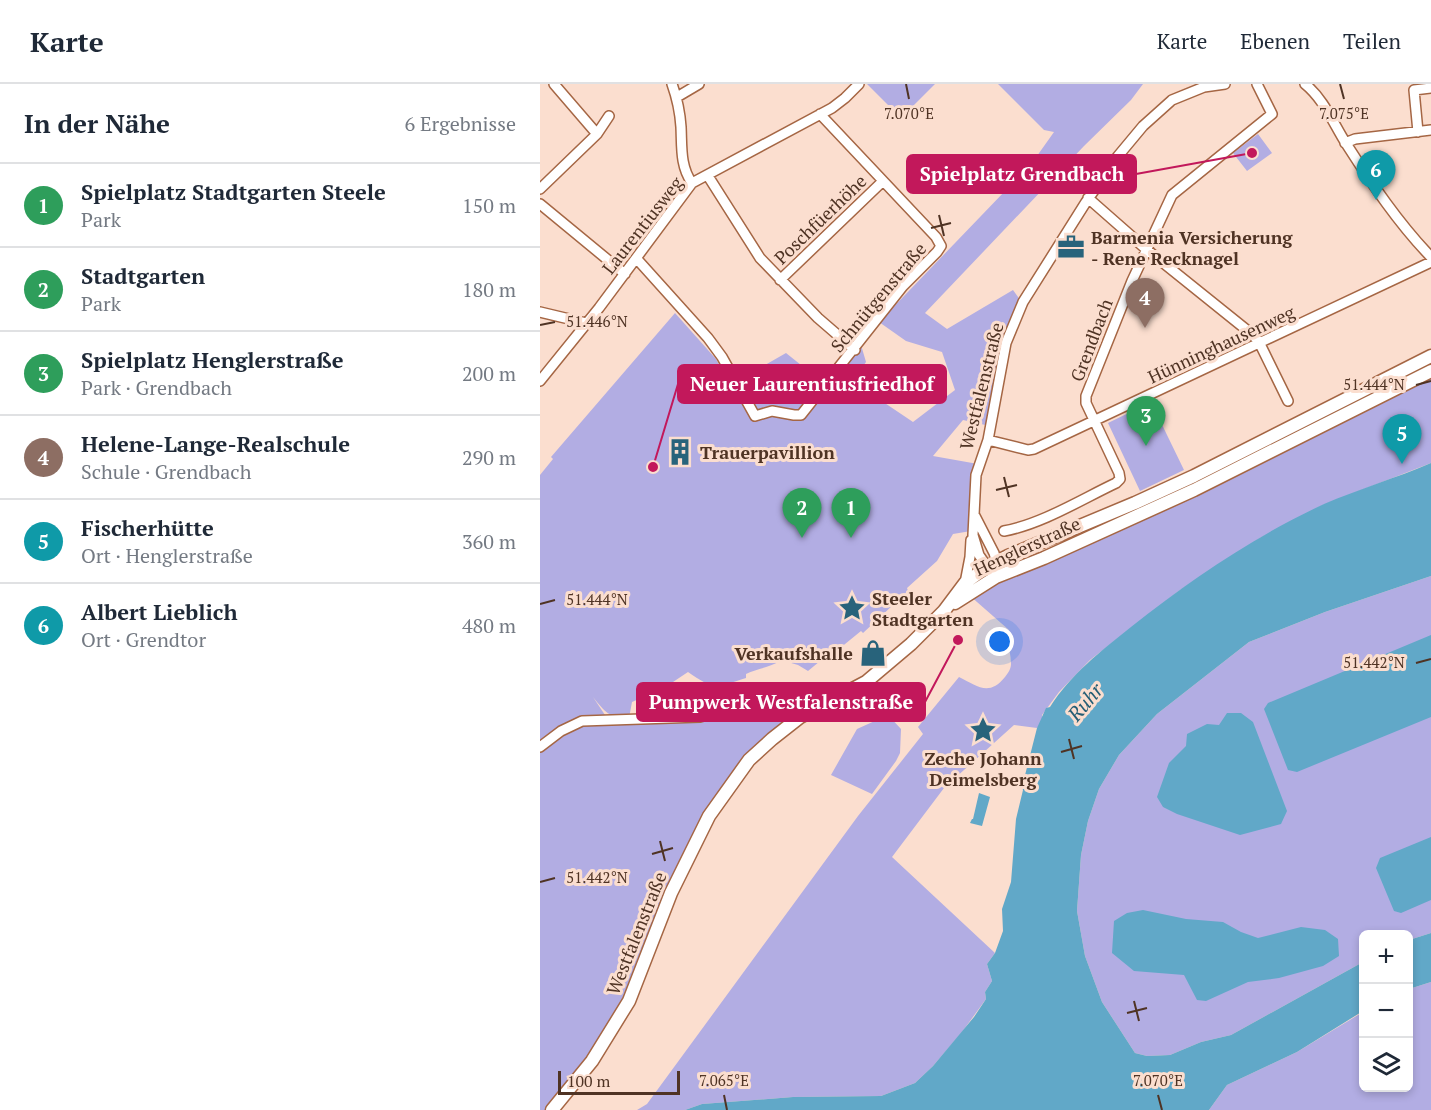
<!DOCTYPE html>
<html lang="de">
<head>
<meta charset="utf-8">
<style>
  body { margin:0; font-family:"PT Serif",serif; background:#f2f2f3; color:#1f2937 }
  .controls { position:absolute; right:18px; bottom:18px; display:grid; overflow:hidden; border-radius:9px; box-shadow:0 3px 9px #0003 }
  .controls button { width:54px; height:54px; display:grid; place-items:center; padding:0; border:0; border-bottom:2px solid #e0e1e3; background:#fff; color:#1f2937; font:30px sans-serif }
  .scale { position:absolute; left:18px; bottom:15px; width:122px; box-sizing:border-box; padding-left:6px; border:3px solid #4f3324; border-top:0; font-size:16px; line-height:21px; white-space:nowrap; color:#4f3324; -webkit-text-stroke:4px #fbdecf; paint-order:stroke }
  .you { position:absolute; left:460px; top:558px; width:21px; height:21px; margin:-15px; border:4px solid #fff; border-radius:50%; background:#1a73e8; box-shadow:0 0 0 9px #1a73e833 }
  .badge { display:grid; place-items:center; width:39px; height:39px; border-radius:50%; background:#1a73e8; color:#fff; font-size:20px; font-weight:700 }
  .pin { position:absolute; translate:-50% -50px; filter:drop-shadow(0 2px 3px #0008) }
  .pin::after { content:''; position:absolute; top:32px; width:21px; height:18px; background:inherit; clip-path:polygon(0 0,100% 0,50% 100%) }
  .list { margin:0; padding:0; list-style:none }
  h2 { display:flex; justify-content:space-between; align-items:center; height:78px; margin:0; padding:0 24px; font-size:26px }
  h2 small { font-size:20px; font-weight:400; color:#747a83 }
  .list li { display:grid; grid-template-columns:39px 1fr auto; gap:18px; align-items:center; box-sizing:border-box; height:84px; padding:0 24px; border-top:2px solid #e0e1e3 }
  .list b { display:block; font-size:22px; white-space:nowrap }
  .list p { margin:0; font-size:20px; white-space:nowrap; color:#747a83 }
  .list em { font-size:20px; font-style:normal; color:#747a83 }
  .icon { flex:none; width:33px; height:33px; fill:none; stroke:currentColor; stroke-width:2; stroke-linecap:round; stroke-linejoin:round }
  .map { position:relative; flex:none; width:891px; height:1026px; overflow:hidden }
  header { display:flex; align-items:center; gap:36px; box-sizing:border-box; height:84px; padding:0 30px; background:#fff; border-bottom:2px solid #e0e1e3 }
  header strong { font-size:28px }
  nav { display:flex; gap:33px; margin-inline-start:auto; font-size:21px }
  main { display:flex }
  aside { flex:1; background:#fff }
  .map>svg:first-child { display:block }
  .green { fill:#b2ade3 }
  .water { fill:#61a8c8 }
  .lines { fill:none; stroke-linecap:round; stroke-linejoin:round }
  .minor-casing { stroke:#a56644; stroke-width:12 }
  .secondary-casing { stroke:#a56644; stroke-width:15 }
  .minor { stroke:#fff; stroke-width:9 }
  .secondary { stroke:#fff; stroke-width:12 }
  .ticks { fill:none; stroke:#4f3324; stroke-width:2 }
  .labels { text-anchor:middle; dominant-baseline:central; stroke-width:6; stroke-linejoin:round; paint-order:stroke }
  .street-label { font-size:18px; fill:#4f3324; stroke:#fbdecf }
  .poi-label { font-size:18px; font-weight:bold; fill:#4f3324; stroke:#fbdecf; text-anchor:start }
  .water-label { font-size:20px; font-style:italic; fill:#255e75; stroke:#fbdecf }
  .ticks-label { font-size:15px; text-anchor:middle; fill:#4f3324; stroke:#fbdecf; stroke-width:6; stroke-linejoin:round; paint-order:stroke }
  .leader { fill:none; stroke:#c2185b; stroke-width:2 }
  .callout-dot { fill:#c2185b; stroke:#fbdecf; stroke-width:2 }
  .callout { fill:#c2185b; stroke:#c2185b; stroke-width:2 }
  .callout-label { font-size:20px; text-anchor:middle; font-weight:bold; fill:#fff }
</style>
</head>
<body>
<header>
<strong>Karte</strong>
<nav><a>Karte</a><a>Ebenen</a><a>Teilen</a></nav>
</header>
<main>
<aside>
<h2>In der Nähe<small>6 Ergebnisse</small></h2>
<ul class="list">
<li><span class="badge" style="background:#2e9e5b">1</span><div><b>Spielplatz Stadtgarten Steele</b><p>Park</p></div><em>150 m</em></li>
<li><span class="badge" style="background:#2e9e5b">2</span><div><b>Stadtgarten</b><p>Park</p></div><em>180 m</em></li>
<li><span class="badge" style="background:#2e9e5b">3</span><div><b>Spielplatz Henglerstraße</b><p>Park · Grendbach</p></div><em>200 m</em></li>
<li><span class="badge" style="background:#8d6e63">4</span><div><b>Helene-Lange-Realschule</b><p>Schule · Grendbach</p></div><em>290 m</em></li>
<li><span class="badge" style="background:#0f9aa8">5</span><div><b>Fischerhütte</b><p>Ort · Henglerstraße</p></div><em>360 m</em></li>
<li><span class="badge" style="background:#0f9aa8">6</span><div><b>Albert Lieblich</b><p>Ort · Grendtor</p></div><em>480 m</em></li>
</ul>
</aside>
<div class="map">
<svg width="891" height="1026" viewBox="0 0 891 1026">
  <rect width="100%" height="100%" fill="#fbdecf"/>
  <path class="green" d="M 327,0 L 395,0 L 361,34 Z
    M 458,0 L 603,0 L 591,16 L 544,62 L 385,229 L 407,245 L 473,206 L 481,217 L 472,237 L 450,342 L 423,336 L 393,372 L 438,380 L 431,447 L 413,450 L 397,477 L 367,504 L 368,507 L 323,549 L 321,547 L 294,569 L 291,568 L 268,587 L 258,581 L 241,576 C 230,584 218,584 206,590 L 206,594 C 177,603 173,606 148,588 L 124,604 L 92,618 L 89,634 C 69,634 65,628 53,613 L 65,631 L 46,633 L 0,659 L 0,391 L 13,375 L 11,373 L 135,229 L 176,275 L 190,301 L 246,269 L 286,301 L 321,261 L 326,278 L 315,294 L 318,301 L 373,338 L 415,306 L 402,268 L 366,257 L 339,238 L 492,79 L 514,48 L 504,46 Z
    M 718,50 L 732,69 L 707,87 L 693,69 Z
    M 891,294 L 891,379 L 783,421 L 720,454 L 640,506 L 550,576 L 519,608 L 502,631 L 502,638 L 497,644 L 474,641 L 404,704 L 352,773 L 455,869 L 447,880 L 452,897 L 445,908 L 446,915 L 422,948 L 393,982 L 375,999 L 341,1012 L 253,1013 L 162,1020 L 145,1026 L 97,1026 L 107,1020 L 318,732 L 383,650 L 378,643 L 419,593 C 437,602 449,613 465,593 C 468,589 471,585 471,580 C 471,568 466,558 469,546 L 429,511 Z
    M 611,318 L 644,386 L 600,407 L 568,339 Z
    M 891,492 L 891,849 L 869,856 L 868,850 L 824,850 L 823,878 L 691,951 L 661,958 L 630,971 L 607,972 L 595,969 L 562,918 L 545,872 L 537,827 L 541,771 L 548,737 L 559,705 L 579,671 L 617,630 L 709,558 L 785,528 Z
    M 230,615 L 243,620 L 252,639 L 232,654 L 169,731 L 88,917 L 10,1026 L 0,1026 L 0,665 L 31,645 L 48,640 L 165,635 L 191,630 Z
    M 348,631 L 361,645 L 360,669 L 356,677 L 332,710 L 291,691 L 317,645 Z
    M 891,898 L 891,1026 L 669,1026 L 687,1001 L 757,968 L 823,928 L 824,1004 L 868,1004 L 869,905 Z"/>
  <path class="water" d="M 891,379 L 891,492 L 785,528 L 709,558 L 617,630 L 579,671 L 559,705 L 548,737 L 541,771 L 537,827 L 545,872 L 562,918 L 595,969 L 607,972 L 630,971 L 661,958 L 691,951 L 823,878 L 823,927 L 757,968 L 687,1001 L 669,1026 L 145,1026 L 162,1020 L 253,1013 L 341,1012 L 375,999 L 393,982 L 434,933 L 446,915 L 445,908 L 452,897 L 447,880 L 455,869 L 463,847 L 462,825 L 471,798 L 476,735 L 483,706 L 482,703 L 497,644 L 506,624 L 510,623 C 531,590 561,567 591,543 C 650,496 715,452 784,420 C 819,405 856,394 891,379 Z
    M 891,551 L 891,633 L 757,688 L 748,686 L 724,625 L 728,619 Z
    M 687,629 L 701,629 L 713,638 L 747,727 L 741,740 L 700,751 L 637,730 L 623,723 L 617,713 L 629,679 L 646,662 L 647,650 L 667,640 L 679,641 Z
    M 439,709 L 450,713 L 442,742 L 430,739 L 432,735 L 433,735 Z
    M 891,753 L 891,816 L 861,829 L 854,827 L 836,784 L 840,774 Z
    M 603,826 L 646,835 L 683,838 L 701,848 L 718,854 L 761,843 L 785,846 L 798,855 L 799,872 L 783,882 L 739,894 L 708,898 L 666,917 L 657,916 L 644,891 L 594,887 L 572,869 L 574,837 L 587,829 Z
    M 891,849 L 891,898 L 869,905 L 869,856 Z"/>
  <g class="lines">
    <defs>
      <path id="minor" d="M 14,0 L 57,50
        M 132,0 C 137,14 140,28 141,43 C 142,63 140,82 152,99
        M 765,0 C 784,15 794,41 807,61 C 832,100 859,140 891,173
        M 137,13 L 159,0
        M 878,48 L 874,6 L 891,4
        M 805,59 L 815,55 L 891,46
        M 168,92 L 220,174 L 278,234 L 315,266
        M 0,105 L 57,50 L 69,32
        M 548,114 L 606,165 L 713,251 L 720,260 L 748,317
        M 0,120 L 85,190
        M 96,174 L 168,254 L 182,273 L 215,332 L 232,327 L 254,331 L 261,331 L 363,202 L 397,168 L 401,162 L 396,153 L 280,30
        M 240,196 L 343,97
        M 0,228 L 46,239
        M 0,297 L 59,224 L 152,99 L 292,24 L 305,14 L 319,0
        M 448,356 L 488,366 L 494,365 L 891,178
        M 435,432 L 454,469 L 458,482
        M 464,447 C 502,440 542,415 576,399 L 580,395 L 579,389 L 546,319 L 546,312 L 592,197 L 632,111 L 732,30 L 717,0
        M 450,487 L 439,471 L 433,451 L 436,391 L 448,356 L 466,259 L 483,218 L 546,118 L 578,72 L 603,42 L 632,16 L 664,3 L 685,0
        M 425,499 L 430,473 L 431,456
        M 0,663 L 21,647 L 42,637 L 160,633 L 225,615 L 236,615 L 247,618 L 260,633"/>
      <path id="secondary" d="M 415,519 L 456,493 L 504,474 L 654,406 L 891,287
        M 12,1026 L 52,977 L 89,917 L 131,809 L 169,732 L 209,676 L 232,655 L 260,633 L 326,598 L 371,560 L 404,527 L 425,499 L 447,483 L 468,472 L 595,419 L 654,392 L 891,272"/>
    </defs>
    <use href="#minor" class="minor-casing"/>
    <use href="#secondary" class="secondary-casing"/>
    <use href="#minor" class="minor"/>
    <use href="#secondary" class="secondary"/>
  </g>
  <path class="ticks" d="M 366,0 L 369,15M 800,0 L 804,15M 399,131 L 404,152M 391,144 L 411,139M 0,241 L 15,238M 876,301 L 891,297M 464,393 L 469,413M 456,406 L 477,401M 0,520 L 15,516M 876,579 L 891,575M 529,655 L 534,675M 521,668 L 542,662M 120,757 L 125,777M 112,770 L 133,764M 0,798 L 15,794M 594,917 L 599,937M 587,929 L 607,924M 184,1011 L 187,1026M 618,1011 L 622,1026"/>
  <defs>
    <symbol id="office-bare" viewBox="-9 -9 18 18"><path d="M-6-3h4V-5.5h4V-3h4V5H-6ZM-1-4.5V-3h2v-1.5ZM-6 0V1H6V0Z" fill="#28637b" stroke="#fbdecf" stroke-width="2.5" paint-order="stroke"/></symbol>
    <symbol id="building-bare" viewBox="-9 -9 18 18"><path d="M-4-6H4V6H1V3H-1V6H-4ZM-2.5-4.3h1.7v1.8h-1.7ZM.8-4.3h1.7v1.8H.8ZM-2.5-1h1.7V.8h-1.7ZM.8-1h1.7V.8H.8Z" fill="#28637b" stroke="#fbdecf" stroke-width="2.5" paint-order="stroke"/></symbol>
    <symbol id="sight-bare" viewBox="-9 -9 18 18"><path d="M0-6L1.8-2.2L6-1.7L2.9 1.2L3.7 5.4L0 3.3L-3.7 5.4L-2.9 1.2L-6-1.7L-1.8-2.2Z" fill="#28637b" stroke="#fbdecf" stroke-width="2.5" paint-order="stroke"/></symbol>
    <symbol id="shop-bare" viewBox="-9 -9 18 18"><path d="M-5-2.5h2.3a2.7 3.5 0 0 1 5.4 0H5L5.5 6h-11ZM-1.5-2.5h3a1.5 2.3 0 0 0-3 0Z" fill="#28637b" stroke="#fbdecf" stroke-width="2.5" paint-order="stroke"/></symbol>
  </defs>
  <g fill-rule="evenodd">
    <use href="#office-bare" x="512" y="144" width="38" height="38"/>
    <use href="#building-bare" x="121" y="349" width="38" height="38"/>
    <use href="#sight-bare" x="293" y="505" width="38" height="38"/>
    <use href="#shop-bare" x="314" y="550" width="38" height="38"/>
    <use href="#sight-bare" x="424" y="627" width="38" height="38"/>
  </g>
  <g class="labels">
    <g class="street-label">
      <text transform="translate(280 135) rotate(-44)">Poschfüerhöhe</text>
      <text transform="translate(102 141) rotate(-52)">Laurentiusweg</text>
      <text transform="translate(338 213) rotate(-50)">Schnütgenstraße</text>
      <text transform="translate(551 256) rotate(-69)">Grendbach</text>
      <text transform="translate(681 260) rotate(-25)">Hünninghausenweg</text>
      <text transform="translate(441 302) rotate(-76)">Westfalenstraße</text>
      <text transform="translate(487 462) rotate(-25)">Henglerstraße</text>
      <text transform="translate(96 849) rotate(-68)">Westfalenstraße</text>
    </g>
    <g class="poi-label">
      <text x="551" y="153">Barmenia Versicherung<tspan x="551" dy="21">- Rene Recknagel</tspan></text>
      <text x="160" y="368">Trauerpavillion</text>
      <text x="332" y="514">Steeler<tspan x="332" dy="21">Stadtgarten</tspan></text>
      <text x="313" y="569" text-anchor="end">Verkaufshalle</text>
      <text x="443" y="674" text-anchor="middle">Zeche Johann<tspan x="443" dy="21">Deimelsberg</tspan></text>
    </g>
    <g class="water-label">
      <text transform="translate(545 618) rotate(-50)">Ruhr</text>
    </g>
  </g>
  <g class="ticks-label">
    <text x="369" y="35">7.070°E</text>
    <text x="804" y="35">7.075°E</text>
    <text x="57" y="243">51.446°N</text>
    <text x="834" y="306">51.444°N</text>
    <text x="57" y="521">51.444°N</text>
    <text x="834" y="584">51.442°N</text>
    <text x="57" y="799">51.442°N</text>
    <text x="184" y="1002">7.065°E</text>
    <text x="618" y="1002">7.070°E</text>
  </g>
  <path class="leader" d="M712 69L596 90M113 383L138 300M418 556L385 618"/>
  <g class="callout-dot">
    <circle cx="712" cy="69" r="6"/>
    <circle cx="113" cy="383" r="6"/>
    <circle cx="418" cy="556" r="6"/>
  </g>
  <g class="callout">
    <rect x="367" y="71" width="229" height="38" rx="6"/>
    <rect x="138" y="281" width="268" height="38" rx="6"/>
    <rect x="97" y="599" width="288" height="38" rx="6"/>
  </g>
  <g class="callout-label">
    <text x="482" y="97">Spielplatz Grendbach</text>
    <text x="272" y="307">Neuer Laurentiusfriedhof</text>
    <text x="241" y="625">Pumpwerk Westfalenstraße</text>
  </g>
</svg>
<div class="controls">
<button>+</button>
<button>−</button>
<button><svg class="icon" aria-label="layers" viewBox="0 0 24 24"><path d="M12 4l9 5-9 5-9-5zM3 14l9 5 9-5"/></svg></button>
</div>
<div class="scale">100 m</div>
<div class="you"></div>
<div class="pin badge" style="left:311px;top:454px;background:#2e9e5b">1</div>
<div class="pin badge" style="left:262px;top:454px;background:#2e9e5b">2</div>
<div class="pin badge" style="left:606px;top:362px;background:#2e9e5b">3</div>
<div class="pin badge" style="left:605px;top:244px;background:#8d6e63">4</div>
<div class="pin badge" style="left:862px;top:380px;background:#0f9aa8">5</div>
<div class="pin badge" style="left:836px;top:116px;background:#0f9aa8">6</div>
</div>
</main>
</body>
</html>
